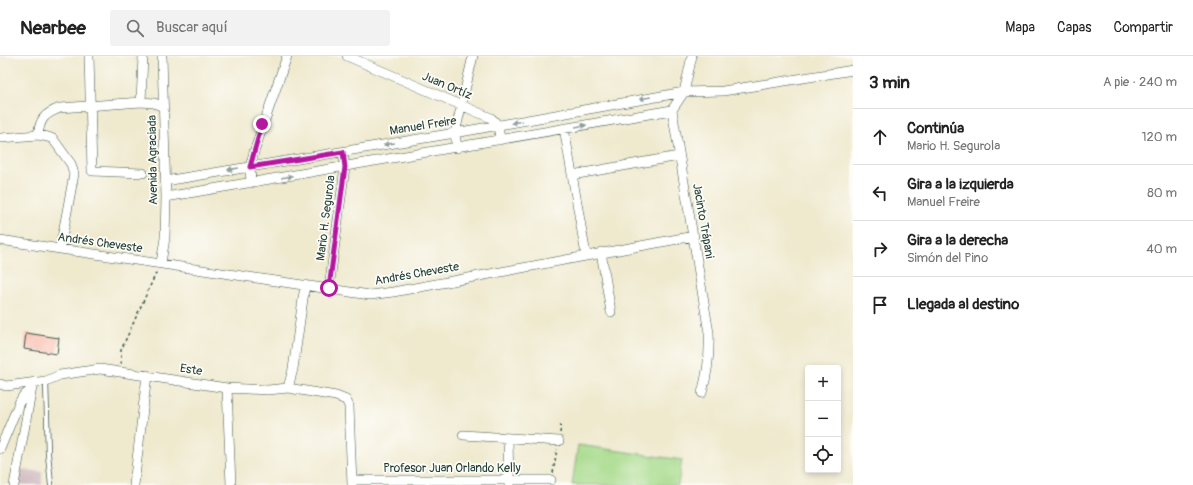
<!DOCTYPE html>
<html lang="es">
<head>
<meta charset="utf-8">
<style>
  body { margin:0; font-family:Pangolin,sans-serif; background:#f2f2f2; color:#222 }
  .controls { position:absolute; right:12px; bottom:12px; display:grid; overflow:hidden; border-radius:4px; box-shadow:0 2px 6px #0003 }
  .controls button { width:36px; height:36px; display:grid; place-items:center; padding:0; border:0; border-bottom:1px solid #e0e0e0; background:#fff; color:#222; font:20px sans-serif }
  .stop { position:absolute; width:12px; height:12px; margin:-9px; border:3px solid #b5179e; border-radius:50%; background:#fff }
  .stop.end { background:#b5179e; border-color:#fff; box-shadow:0 1px 4px #0008 }
  .list { margin:0; padding:0; list-style:none }
  h2 { display:flex; justify-content:space-between; align-items:center; height:52px; margin:0; padding:0 16px; font-size:17px }
  h2 small { font-size:13px; font-weight:400; color:#767676 }
  .list li { display:grid; grid-template-columns:26px 1fr auto; gap:12px; align-items:center; box-sizing:border-box; height:56px; padding:0 16px; border-top:1px solid #e0e0e0 }
  .list b { display:block; font-size:15px; white-space:nowrap }
  .list p { margin:0; font-size:13px; white-space:nowrap; color:#767676 }
  .list em { font-size:13px; font-style:normal; color:#767676 }
  .icon { flex:none; width:22px; height:22px; fill:none; stroke:currentColor; stroke-width:2; stroke-linecap:round; stroke-linejoin:round }
  .map { position:relative; flex:none; width:853px; height:429px; overflow:hidden }
  header { display:flex; align-items:center; gap:24px; box-sizing:border-box; height:56px; padding:0 20px; background:#fff; border-bottom:1px solid #e0e0e0 }
  header strong { font-size:19px }
  nav { display:flex; gap:22px; margin-inline-start:auto; font-size:14px }
  .search { width:280px; height:36px; background:#f2f2f2; display:flex; align-items:center; gap:10px; box-sizing:border-box; padding:0 14px; border-radius:4px; color:#767676; font-size:15px }
  main { display:flex }
  aside { flex:1; background:#fff }
  .map>svg:first-child { display:block }
  .industrial { fill:#d2bec3 }
  .green { fill:#a6da8a; stroke:#628c5f }
  .building { fill:#f8afa0 }
  .lines { fill:none; stroke-linecap:round; stroke-linejoin:round }
  .service-casing { stroke:#3e574b; stroke-width:6 }
  .minor-casing { stroke:#3e574b; stroke-width:10 }
  .path { stroke:#3e574b; stroke-width:1.5; stroke-dasharray:3 3; stroke-linecap:butt }
  .service { stroke:#fff; stroke-width:4.5 }
  .minor { stroke:#fff; stroke-width:9 }
  .oneway { fill:#8f9e9a }
  .route { stroke:#b5179e; stroke-width:5 }
  .labels { text-anchor:middle; dominant-baseline:central; stroke-width:3.5; stroke-linejoin:round; paint-order:stroke }
  .street-label { font-size:12px; fill:#1f3d34; stroke:#fdfcf7 }
</style>
</head>
<body>
<header>
<strong>Nearbee</strong>
<div class="search"><svg class="icon" aria-label="search" viewBox="0 0 24 24"><circle cx="10" cy="10" r="6"/><path d="M15 15l6 6"/></svg>Buscar aquí</div>
<nav><a>Mapa</a><a>Capas</a><a>Compartir</a></nav>
</header>
<main>
<div class="map">
<svg width="853" height="429" viewBox="0 0 853 429">
  <rect width="100%" height="100%" fill="#fdfcf7"/>
  <filter id="ink" filterUnits="userSpaceOnUse"><feTurbulence type="fractalNoise" baseFrequency=".025" numOctaves="2"/><feDisplacementMap in="SourceGraphic" scale="8" xChannelSelector="R" yChannelSelector="G"/><feConvolveMatrix kernelMatrix="1 2 1 2 8 2 1 2 1" color-interpolation-filters="sRGB"/></filter>
  <filter id="wash" filterUnits="userSpaceOnUse"><feTurbulence type="fractalNoise" baseFrequency=".012" numOctaves="4" result="noise"/><feDisplacementMap in="SourceGraphic" scale="16" xChannelSelector="R" yChannelSelector="G"/><feGaussianBlur stdDeviation="0.9" result="paint"/><feColorMatrix in="noise" values="0 0 0 0 0 0 0 0 0 0 0 0 0 0 0 0 0 1.4 0 .05"/><feComposite in="paint" operator="in"/></filter>
  <g filter="url(#wash)">
    <rect width="100%" height="100%" fill="#efe9ce"/>
    <path class="industrial" d="M 21,413 L 42,416 L 42,429 L 18,429 Z"/>
    <path class="green" d="M 578,389 L 682,404 L 678,429 L 572,429 Z"/>
    <g id="blocks">
      <path class="building" d="M 26,277 L 59,282 L 57,298 L 24,293 Z"/>
    </g>
  </g>
  <g filter="url(#ink)">
    <use href="#blocks" fill-opacity="0" stroke="#3e574b" stroke-width="1"/>
    <g class="lines">
      <defs>
        <path id="service" d="M 46,325 L 48,398 L 51,429"/>
        <path id="minor" d="M 89,0 L 92,115 L 143,117
          M 347,0 L 491,62 C 499,68 499,75 500,84
          M 692,0 L 684,36 L 672,54 L 709,277 C 710,300 708,316 702,337
          M 141,46 L 143,0
          M 564,72 L 586,199
          M 38,79 C 40,63 44,58 60,52 L 141,46 L 154,47 L 164,51
          M 1,82 L 38,79 L 48,81 L 53,83 L 71,108 L 74,118 L 60,193
          M 457,92 L 455,77 L 473,0
          M 572,119 L 679,100
          M 165,125 L 455,77 L 684,36 L 723,35 L 853,14
          M 251,127 L 250,111 L 254,96 L 287,0
          M 166,141 L 672,54
          M 0,184 L 370,239 L 393,236 L 694,180
          M 601,196 L 611,256
          M 161,207 L 165,182 L 166,141 L 162,0
          M 329,232 L 345,111 L 343,96
          M 0,328 L 6,330 L 46,325 L 60,319 L 100,313 L 227,332 L 268,334 L 288,332 L 336,340 L 346,344 L 349,350 L 352,429
          M 227,332 L 231,429
          M 288,332 L 293,313 L 305,229
          M 463,379 L 559,385
          M 508,382 L 509,429
          M 0,393 L 19,347 L 23,340 L 31,334
          M 352,424 L 551,424
          M 14,429 L 33,326
          M 134,429 L 147,319"/>
      </defs>
      <use href="#service" class="service-casing"/>
      <use href="#minor" class="minor-casing"/>
      <path class="path" d="M 121,308 L 121,294 L 157,215
        M 560,377 L 561,369
        M 553,417 L 557,393"/>
      <use href="#service" class="service"/>
      <use href="#minor" class="minor"/>
    </g>
    <defs><path id="oneway-solid" d="M-6-.8H1V-3.2L6.5 0L1 3.2V.8H-6Z"/></defs>
    <g class="oneway">
      <use href="#oneway-solid" transform="translate(645 42) rotate(170)"/>
      <use href="#oneway-solid" transform="translate(517 66) rotate(170)"/>
      <use href="#oneway-solid" transform="translate(581 70) rotate(-10)"/>
      <use href="#oneway-solid" transform="translate(389 88) rotate(171)"/>
      <use href="#oneway-solid" transform="translate(233 113) rotate(171)"/>
      <use href="#oneway-solid" transform="translate(287 121) rotate(-10)"/>
    </g>
  </g>
  <g class="lines" filter="url(#ink)">
    <path class="route" d="M 262,68 L 250,111 L 343,96 L 345,111 L 329,232"/>
  </g>
  <g class="labels">
    <g class="street-label">
      <text transform="translate(447 30) rotate(23)">Juan Ortíz</text>
      <text transform="translate(423 70) rotate(-9)">Manuel Freire</text>
      <text transform="translate(153 104) rotate(-91)">Avenida Agraciada</text>
      <text transform="translate(326 162) rotate(-83)">Mario H. Segurola</text>
      <text transform="translate(703 165) rotate(80)">Jacinto Trápani</text>
      <text transform="translate(100 187) rotate(8)">Andrés Cheveste</text>
      <text transform="translate(417 218) rotate(-10)">Andrés Cheveste</text>
      <text transform="translate(191 314) rotate(9)">Este</text>
      <text x="452" y="412">Profesor Juan Orlando Kelly</text>
    </g>
  </g>
</svg>
<div class="controls">
<button>+</button>
<button>−</button>
<button><svg class="icon" aria-label="locate" viewBox="0 0 24 24"><circle cx="12" cy="12" r="6"/><path d="M12 2v4M12 18v4M2 12h4M18 12h4"/></svg></button>
</div>
<div class="stop" style="left:329px;top:232px"></div>
<div class="stop end" style="left:262px;top:68px"></div>
</div>
<aside>
<h2>3 min<small>A pie · 240 m</small></h2>
<ul class="list">
<li><svg class="icon" aria-label="ahead" viewBox="0 0 24 24"><path d="M12 20V5M6 11l6-6 6 6"/></svg><div><b>Continúa</b><p>Mario H. Segurola</p></div><em>120 m</em></li>
<li><svg class="icon" aria-label="left" viewBox="0 0 24 24"><path d="M17 20v-9H6M10 6l-5 5 5 5"/></svg><div><b>Gira a la izquierda</b><p>Manuel Freire</p></div><em>80 m</em></li>
<li><svg class="icon" aria-label="right" viewBox="0 0 24 24"><path d="M7 20v-9h11M14 6l5 5-5 5"/></svg><div><b>Gira a la derecha</b><p>Simón del Pino</p></div><em>40 m</em></li>
<li><svg class="icon" aria-label="arrive" viewBox="0 0 24 24"><path d="M6 21V4h12l-3 4 3 4H6"/></svg><div><b>Llegada al destino</b></div></li>
</ul>
</aside>
</main>
</body>
</html>
